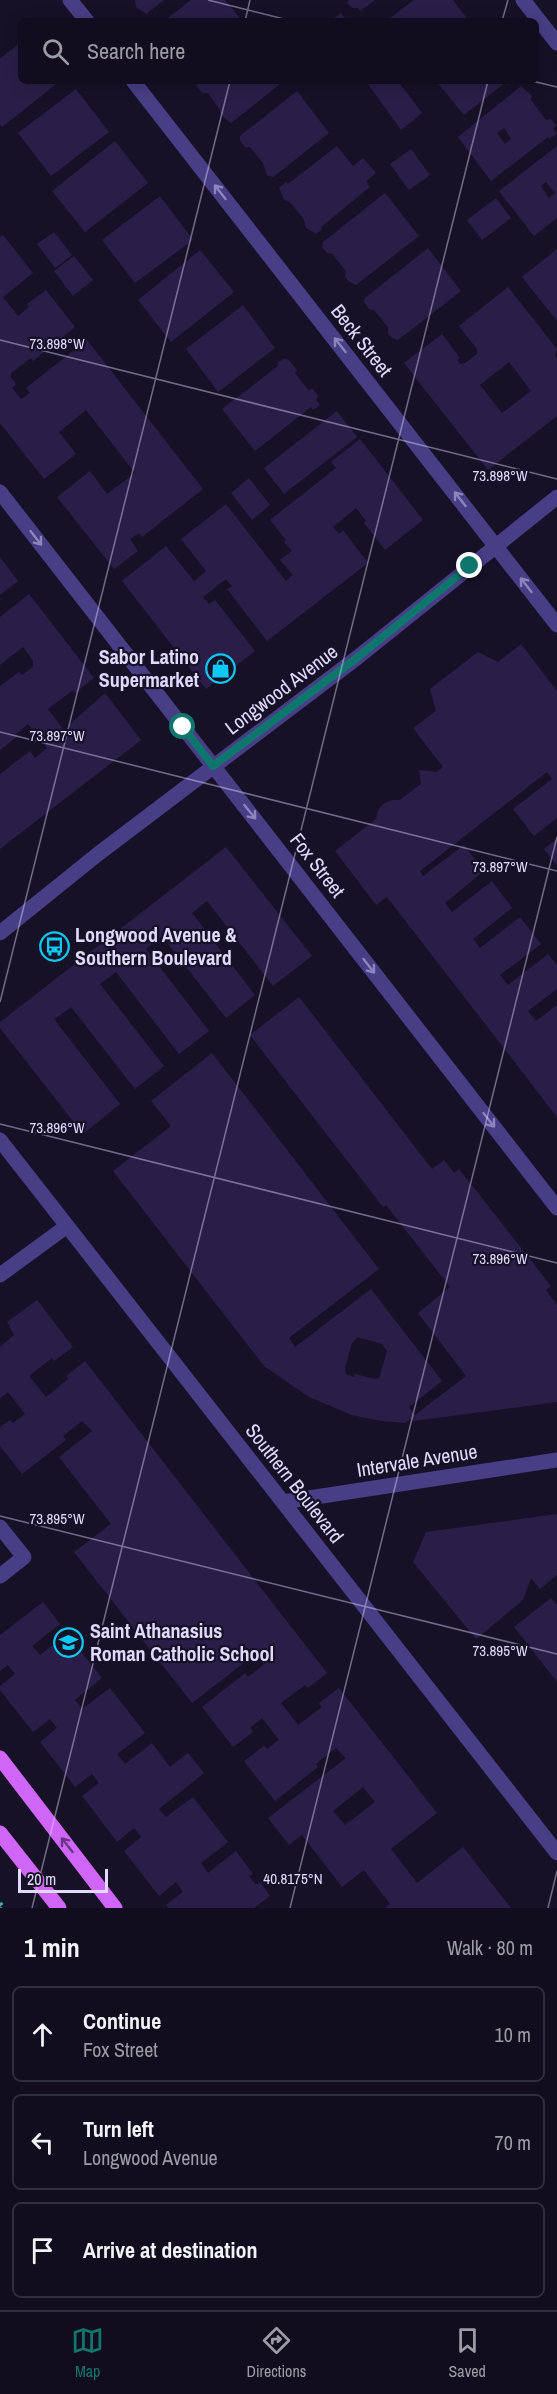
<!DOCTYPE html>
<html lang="en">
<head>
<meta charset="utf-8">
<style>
  body { margin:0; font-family:"Archivo Narrow",sans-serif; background:#1e1b2b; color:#f1f3f6 }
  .scale { position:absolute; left:18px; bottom:15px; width:90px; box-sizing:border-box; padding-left:6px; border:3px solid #e1dafd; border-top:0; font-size:16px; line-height:21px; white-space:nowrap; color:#e1dafd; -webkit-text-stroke:4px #171128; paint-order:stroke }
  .stop { position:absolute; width:18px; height:18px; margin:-14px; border:4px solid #0f766e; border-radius:50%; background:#fff }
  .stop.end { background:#0f766e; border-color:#fff; box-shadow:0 2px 6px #0008 }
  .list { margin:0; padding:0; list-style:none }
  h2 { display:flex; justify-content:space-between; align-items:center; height:78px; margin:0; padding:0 24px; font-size:26px }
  h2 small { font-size:20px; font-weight:400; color:#9c9ca4 }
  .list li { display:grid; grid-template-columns:39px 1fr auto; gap:18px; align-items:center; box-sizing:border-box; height:96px; margin:0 12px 12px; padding:0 12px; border:2px solid #302d3c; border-radius:9px }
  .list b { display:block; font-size:22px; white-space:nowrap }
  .list p { margin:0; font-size:20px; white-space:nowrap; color:#9c9ca4 }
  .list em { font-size:20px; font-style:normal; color:#9c9ca4 }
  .icon { flex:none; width:33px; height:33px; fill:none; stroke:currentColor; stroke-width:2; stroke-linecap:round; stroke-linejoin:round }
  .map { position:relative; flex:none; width:557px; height:1908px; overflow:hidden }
  .search { position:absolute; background:#110d1e; box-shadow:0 3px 15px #0003; left:18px; right:18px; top:18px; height:66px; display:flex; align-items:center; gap:15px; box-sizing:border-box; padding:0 21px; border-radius:9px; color:#9c9ca4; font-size:22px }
  .sheet { height:402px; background:#110d1e }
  nav { display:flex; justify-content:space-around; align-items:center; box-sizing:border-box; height:84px; border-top:2px solid #302d3c; background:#110d1e; font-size:16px; color:#9c9ca4 }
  nav a { display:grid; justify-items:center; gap:3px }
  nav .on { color:#0f766e }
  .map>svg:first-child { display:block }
  .building { fill:#2a1e48; fill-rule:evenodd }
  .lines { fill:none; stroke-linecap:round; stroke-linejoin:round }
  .path { stroke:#36b1b5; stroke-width:4; stroke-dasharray:3 4.5; stroke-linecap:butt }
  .minor { stroke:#483e85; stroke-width:15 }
  .major { stroke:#cf66f8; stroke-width:15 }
  .oneway { stroke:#8d84bb }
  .oneway2 { stroke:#6a3786 }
  .route { stroke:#0f766e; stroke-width:8 }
  .ticks { fill:none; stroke:#e1dafd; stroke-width:1.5; stroke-opacity:0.45 }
  .labels { text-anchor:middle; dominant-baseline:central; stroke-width:4.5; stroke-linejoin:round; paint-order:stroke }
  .street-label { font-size:20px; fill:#e1dafd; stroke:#171128 }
  .poi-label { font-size:20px; font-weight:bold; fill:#e1dafd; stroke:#171128; text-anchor:start }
  .ticks-label { font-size:15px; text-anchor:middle; fill:#e1dafd; stroke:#171128; stroke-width:4.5; stroke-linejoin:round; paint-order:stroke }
</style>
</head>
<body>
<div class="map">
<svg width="557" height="1908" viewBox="0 0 557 1908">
  <rect width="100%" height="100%" fill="#171128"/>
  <path class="building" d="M 135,0 L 164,0 L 146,14 L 136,7 Z
    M 191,0 L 225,0 L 242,21 L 164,21 Z
    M 349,0 L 375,0 L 360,11 L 358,8 L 352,8 L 347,2 Z
    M 414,0 L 453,0 L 469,21 L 392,21 L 390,18 Z
    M 341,13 L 347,21 L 330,21 Z
    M 21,42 L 21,81 L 65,81 L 61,84 L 59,82 L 2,127 L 0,124 L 0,59 Z
    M 284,81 L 231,123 L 221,115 L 220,110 L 208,93 L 202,93 L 197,86 L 198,81 Z
    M 372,81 L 398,81 L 422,113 L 401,130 L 368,84 Z
    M 436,81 L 514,81 L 509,85 L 506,82 L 464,115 Z
    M 521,86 L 532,96 L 531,100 L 546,120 L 551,119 L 556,125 L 553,129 L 557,134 L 549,139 L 548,137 L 491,181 L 458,137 ZM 504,128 L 511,139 L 505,144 L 497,133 Z
    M 76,89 L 109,132 L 51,176 L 18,133 Z
    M 297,91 L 329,133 L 273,177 L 267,175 L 263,163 L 250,147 L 245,147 L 240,140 L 240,136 Z
    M 115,141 L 148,183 L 85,232 L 52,191 Z
    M 337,146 L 353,166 L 363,158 L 376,173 L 366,181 L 370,187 L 321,227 L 322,229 L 316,234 L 306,228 L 304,220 L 291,203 L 284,199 L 279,188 L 286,182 L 288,184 Z
    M 557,146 L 557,218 L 534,236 L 499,191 ZM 546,182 L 555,193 L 549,198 L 541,186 Z
    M 411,149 L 430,175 L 409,190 L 390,164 Z
    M 385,193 L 419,236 L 356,285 L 350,282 L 345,277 L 346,271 L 332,254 L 327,253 L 322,247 L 323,242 Z
    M 160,196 L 193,240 L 135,283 L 102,240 Z
    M 496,198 L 511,218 L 482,240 L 467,220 Z
    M 54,232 L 72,255 L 55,268 L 37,244 Z
    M 3,235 L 33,273 L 3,297 L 18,316 L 29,307 L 27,304 L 46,290 L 75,327 L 33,361 L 31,358 L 11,373 L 11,377 L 16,384 L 12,388 L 21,399 L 30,393 L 26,388 L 87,340 L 203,489 L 142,537 L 139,533 L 130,539 L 138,551 L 114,569 L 57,497 L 90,471 L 107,494 L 135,473 L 86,410 L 59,432 L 76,454 L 44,479 L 0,423 L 0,237 Z
    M 428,248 L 461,291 L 398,340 L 392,338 L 388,333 L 388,327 L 374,310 L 369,309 L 364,302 L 365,298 Z
    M 557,249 L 557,321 L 522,277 Z
    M 200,250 L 234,292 L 171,342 L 138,300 Z
    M 74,256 L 93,280 L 73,296 L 54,271 Z
    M 508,287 L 557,349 L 555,355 L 557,358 L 557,416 L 488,470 L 404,363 L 442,334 L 460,358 L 457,360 L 460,364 L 465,363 L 477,354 L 477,349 L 459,326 ZM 509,362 L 531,391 L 502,413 L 480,385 Z
    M 243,305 L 275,348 L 218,392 L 186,349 Z
    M 283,359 L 288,359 L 297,370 L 295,373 L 308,390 L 313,389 L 318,396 L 316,400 L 320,405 L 313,410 L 311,407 L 255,451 L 222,409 L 278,366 L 277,363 Z
    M 337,411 L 357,437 L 284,494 L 264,468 Z
    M 360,439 L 423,520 L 385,550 L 364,523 L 366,521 L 356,508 L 333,527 L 339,534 L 343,530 L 368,563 L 267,641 L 227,589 L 232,586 L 226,579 L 203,597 L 209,604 L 215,600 L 255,651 L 206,689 L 122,581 L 166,546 L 194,581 L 206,571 L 181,539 L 226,504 L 286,581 L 293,575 L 280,560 L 292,551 L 284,542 L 286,540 L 270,520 L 336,468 L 331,462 Z
    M 249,478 L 270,505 L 252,520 L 231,493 Z
    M 0,557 L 18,581 L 0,595 Z
    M 29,594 L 94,678 L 75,693 L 73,690 L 48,709 L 66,733 L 71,729 L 69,725 L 105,693 L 141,740 L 0,849 L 0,774 L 30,751 L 35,758 L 47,748 L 28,724 L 16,734 L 18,736 L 0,750 L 0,686 L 19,672 L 22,675 L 33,667 L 33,661 L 23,647 L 0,665 L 0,617 Z
    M 521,644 L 557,691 L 557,818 L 534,836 L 513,809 L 552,779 L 547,772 L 420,871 L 423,876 L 464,845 L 484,871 L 445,903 L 448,907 L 452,912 L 492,881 L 512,908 L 473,939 L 476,943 L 480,948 L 520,917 L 541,944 L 500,975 L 508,985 L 548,954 L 557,965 L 557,989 L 528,1011 L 536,1021 L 557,1005 L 557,1117 L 387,897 L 376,905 L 335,851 L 376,819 L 378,810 L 383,804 L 392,800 L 400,800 L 421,784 L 419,770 L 436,772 L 443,767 L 413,728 L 436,711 L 430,689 L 478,652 L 498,662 Z
    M 557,839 L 557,866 L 544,849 Z
    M 226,847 L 312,956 L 273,986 L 207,901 L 192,913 L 255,995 L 226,1018 L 162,936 L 146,949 L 209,1031 L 179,1054 L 116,972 L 100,984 L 164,1066 L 135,1089 L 71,1007 L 63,1013 L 54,1019 L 120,1104 L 83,1134 L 0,1028 L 0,1022 Z
    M 299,997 L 432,1169 L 444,1160 L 454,1173 L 459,1169 L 551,1286 L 546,1290 L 557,1305 L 557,1402 L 413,1421 L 411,1419 L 405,1423 L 382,1421 L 352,1415 L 309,1397 L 264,1366 L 113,1171 L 171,1126 L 151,1101 L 212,1053 L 379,1269 L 289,1338 L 295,1347 L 371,1289 L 442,1381 L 409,1407 L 415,1415 L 466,1376 L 418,1313 L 450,1287 L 386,1205 L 383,1207 L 250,1035 ZM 357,1337 L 382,1344 L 387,1351 L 379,1378 L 374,1379 L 355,1374 L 354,1377 L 346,1374 L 345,1368 L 352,1343 Z
    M 37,1300 L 73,1347 L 54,1361 L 52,1358 L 29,1376 L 46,1397 L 68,1379 L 66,1376 L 85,1361 L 327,1673 L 308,1688 L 305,1685 L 281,1703 L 298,1725 L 322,1707 L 319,1703 L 339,1688 L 437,1813 L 391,1849 L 417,1883 L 463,1847 L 511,1908 L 385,1908 L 390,1904 L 364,1870 L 342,1887 L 302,1835 L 289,1845 L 268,1818 L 346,1758 L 336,1748 L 316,1764 L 318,1767 L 275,1801 L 244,1761 L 264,1746 L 267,1749 L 279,1740 L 262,1718 L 250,1728 L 253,1732 L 233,1747 L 202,1707 L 245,1673 L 248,1677 L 267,1662 L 267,1656 L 262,1649 L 192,1703 L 74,1552 L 111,1524 L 59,1457 L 92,1431 L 82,1421 L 63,1436 L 66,1440 L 22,1474 L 0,1446 L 0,1427 L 10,1420 L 13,1423 L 25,1414 L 8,1392 L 0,1398 L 0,1347 L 14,1335 L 7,1322 ZM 363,1787 L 375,1802 L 345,1825 L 333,1811 Z
    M 557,1514 L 557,1575 L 540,1589 L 531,1578 L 523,1600 L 476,1639 L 413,1562 L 426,1532 Z
    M 551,1598 L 557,1605 L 557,1682 L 514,1627 Z
    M 43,1602 L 60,1624 L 32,1646 L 40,1655 L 67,1634 L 102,1678 L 75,1700 L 82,1709 L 110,1688 L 145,1733 L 117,1754 L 125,1764 L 152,1743 L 170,1767 L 188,1753 L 204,1773 L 159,1809 L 166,1817 L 193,1797 L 228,1842 L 201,1863 L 208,1873 L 236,1851 L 253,1874 L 249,1876 L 256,1885 L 260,1882 L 270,1896 L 254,1908 L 168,1908 L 166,1905 L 183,1892 L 176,1882 L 159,1896 L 124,1851 L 141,1837 L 134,1828 L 117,1842 L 99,1818 L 82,1796 L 99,1783 L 95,1778 L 92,1774 L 75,1787 L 40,1742 L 57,1728 L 50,1719 L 33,1732 L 0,1690 L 0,1686 L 15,1674 L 8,1665 L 0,1671 L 0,1635 Z"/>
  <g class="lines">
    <path class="path" d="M 0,1903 L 4,1908"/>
    <path class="minor" d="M 70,0 L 87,21
      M 523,0 L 557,43
      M 133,81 L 557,625
      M 0,492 L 557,1208
      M 0,933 L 98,854 L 358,657 L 557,497
      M 0,1140 L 557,1853
      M 0,1275 L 67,1226
      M 283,1502 L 557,1460
      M 0,1527 L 24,1557 L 0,1576"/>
    <path class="major" d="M 0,1758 L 115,1908
      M 0,1833 L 59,1908"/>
  </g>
  <defs><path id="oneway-shaft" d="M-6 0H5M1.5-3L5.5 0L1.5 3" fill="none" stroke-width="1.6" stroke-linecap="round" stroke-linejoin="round" transform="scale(1.5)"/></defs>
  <g class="oneway">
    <use href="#oneway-shaft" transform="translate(220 192) rotate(-128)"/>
    <use href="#oneway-shaft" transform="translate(340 345) rotate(-128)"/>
    <use href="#oneway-shaft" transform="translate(460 499) rotate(-128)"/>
    <use href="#oneway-shaft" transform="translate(36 538) rotate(52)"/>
    <use href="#oneway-shaft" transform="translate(526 585) rotate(-128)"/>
    <use href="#oneway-shaft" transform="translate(250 812) rotate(51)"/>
    <use href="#oneway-shaft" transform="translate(369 966) rotate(52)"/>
    <use href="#oneway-shaft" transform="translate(489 1120) rotate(52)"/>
  </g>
  <use class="oneway2" href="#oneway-shaft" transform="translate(67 1845) rotate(-128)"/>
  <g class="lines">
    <path class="route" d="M 183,727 L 213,766 L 358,657 L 470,566"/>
  </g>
  <path class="ticks" d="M 208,0 L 292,21M 245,21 L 250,0M 502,21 L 508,0M 532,81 L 557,87M 0,340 L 557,479M 0,732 L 557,871M 0,1002 L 230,81M 0,1124 L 557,1263M 0,1516 L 557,1654M 0,1907 L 2,1908M 32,1908 L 488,81M 290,1908 L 557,837M 548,1908 L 557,1871"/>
  <defs>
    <symbol id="shop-ring" viewBox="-11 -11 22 22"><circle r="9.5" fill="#171128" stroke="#0ec8f5" stroke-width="1.5"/><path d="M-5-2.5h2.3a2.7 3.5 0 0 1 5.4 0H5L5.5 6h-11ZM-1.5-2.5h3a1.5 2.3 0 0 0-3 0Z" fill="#0ec8f5"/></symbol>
    <symbol id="bus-ring" viewBox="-11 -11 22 22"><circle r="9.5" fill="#171128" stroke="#0ec8f5" stroke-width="1.5"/><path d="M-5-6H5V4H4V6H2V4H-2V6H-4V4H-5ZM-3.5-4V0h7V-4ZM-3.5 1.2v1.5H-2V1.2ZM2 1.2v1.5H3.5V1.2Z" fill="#0ec8f5"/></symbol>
    <symbol id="school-ring" viewBox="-11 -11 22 22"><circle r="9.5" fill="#171128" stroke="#0ec8f5" stroke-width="1.5"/><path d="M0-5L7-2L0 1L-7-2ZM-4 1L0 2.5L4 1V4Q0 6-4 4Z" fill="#0ec8f5"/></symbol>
  </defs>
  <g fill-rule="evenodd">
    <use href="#shop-ring" x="204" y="652" width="33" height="33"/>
    <use href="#bus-ring" x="38" y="930" width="33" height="33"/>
    <use href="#school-ring" x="52" y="1626" width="33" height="33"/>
  </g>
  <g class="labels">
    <g class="street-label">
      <text transform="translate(362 340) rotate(52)">Beck Street</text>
      <text transform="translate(281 689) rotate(-37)">Longwood Avenue</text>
      <text transform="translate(318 865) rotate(52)">Fox Street</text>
      <text transform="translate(417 1460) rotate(-9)">Intervale Avenue</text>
      <text transform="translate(295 1483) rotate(52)">Southern Boulevard</text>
    </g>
    <g class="poi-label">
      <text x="199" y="656" text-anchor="end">Sabor Latino<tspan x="199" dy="23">Supermarket</tspan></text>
      <text x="75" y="934">Longwood Avenue &amp;<tspan x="75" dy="23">Southern Boulevard</tspan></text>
      <text x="90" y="1630">Saint Athanasius<tspan x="90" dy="23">Roman Catholic School</tspan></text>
    </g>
  </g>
  <g class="ticks-label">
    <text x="57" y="349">73.898°W</text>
    <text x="500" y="481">73.898°W</text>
    <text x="57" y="741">73.897°W</text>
    <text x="500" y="872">73.897°W</text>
    <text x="57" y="1133">73.896°W</text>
    <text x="500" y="1264">73.896°W</text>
    <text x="57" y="1524">73.895°W</text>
    <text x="500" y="1656">73.895°W</text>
    <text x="293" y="1884">40.8175°N</text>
  </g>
</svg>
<div class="scale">20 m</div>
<div class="stop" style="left:183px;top:727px"></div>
<div class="stop end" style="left:470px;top:566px"></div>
<div class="search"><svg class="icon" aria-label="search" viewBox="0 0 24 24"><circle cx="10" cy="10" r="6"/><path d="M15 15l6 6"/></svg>Search here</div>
</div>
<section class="sheet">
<h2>1 min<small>Walk · 80 m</small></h2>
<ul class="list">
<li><svg class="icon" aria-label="ahead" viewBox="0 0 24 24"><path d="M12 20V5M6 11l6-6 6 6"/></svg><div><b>Continue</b><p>Fox Street</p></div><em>10 m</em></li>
<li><svg class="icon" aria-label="left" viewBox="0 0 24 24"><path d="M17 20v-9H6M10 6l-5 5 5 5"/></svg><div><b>Turn left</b><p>Longwood Avenue</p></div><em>70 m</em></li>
<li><svg class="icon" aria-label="arrive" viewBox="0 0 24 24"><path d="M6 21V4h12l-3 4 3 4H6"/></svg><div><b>Arrive at destination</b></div></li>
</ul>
</section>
<nav>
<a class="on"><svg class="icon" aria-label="map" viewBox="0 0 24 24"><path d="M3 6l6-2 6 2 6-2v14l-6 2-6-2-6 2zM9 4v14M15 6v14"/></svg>Map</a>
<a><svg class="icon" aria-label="directions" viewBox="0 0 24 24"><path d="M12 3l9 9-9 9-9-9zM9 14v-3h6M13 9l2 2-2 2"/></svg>Directions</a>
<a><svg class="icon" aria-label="saved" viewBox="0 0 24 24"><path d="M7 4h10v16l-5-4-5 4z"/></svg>Saved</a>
</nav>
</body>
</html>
